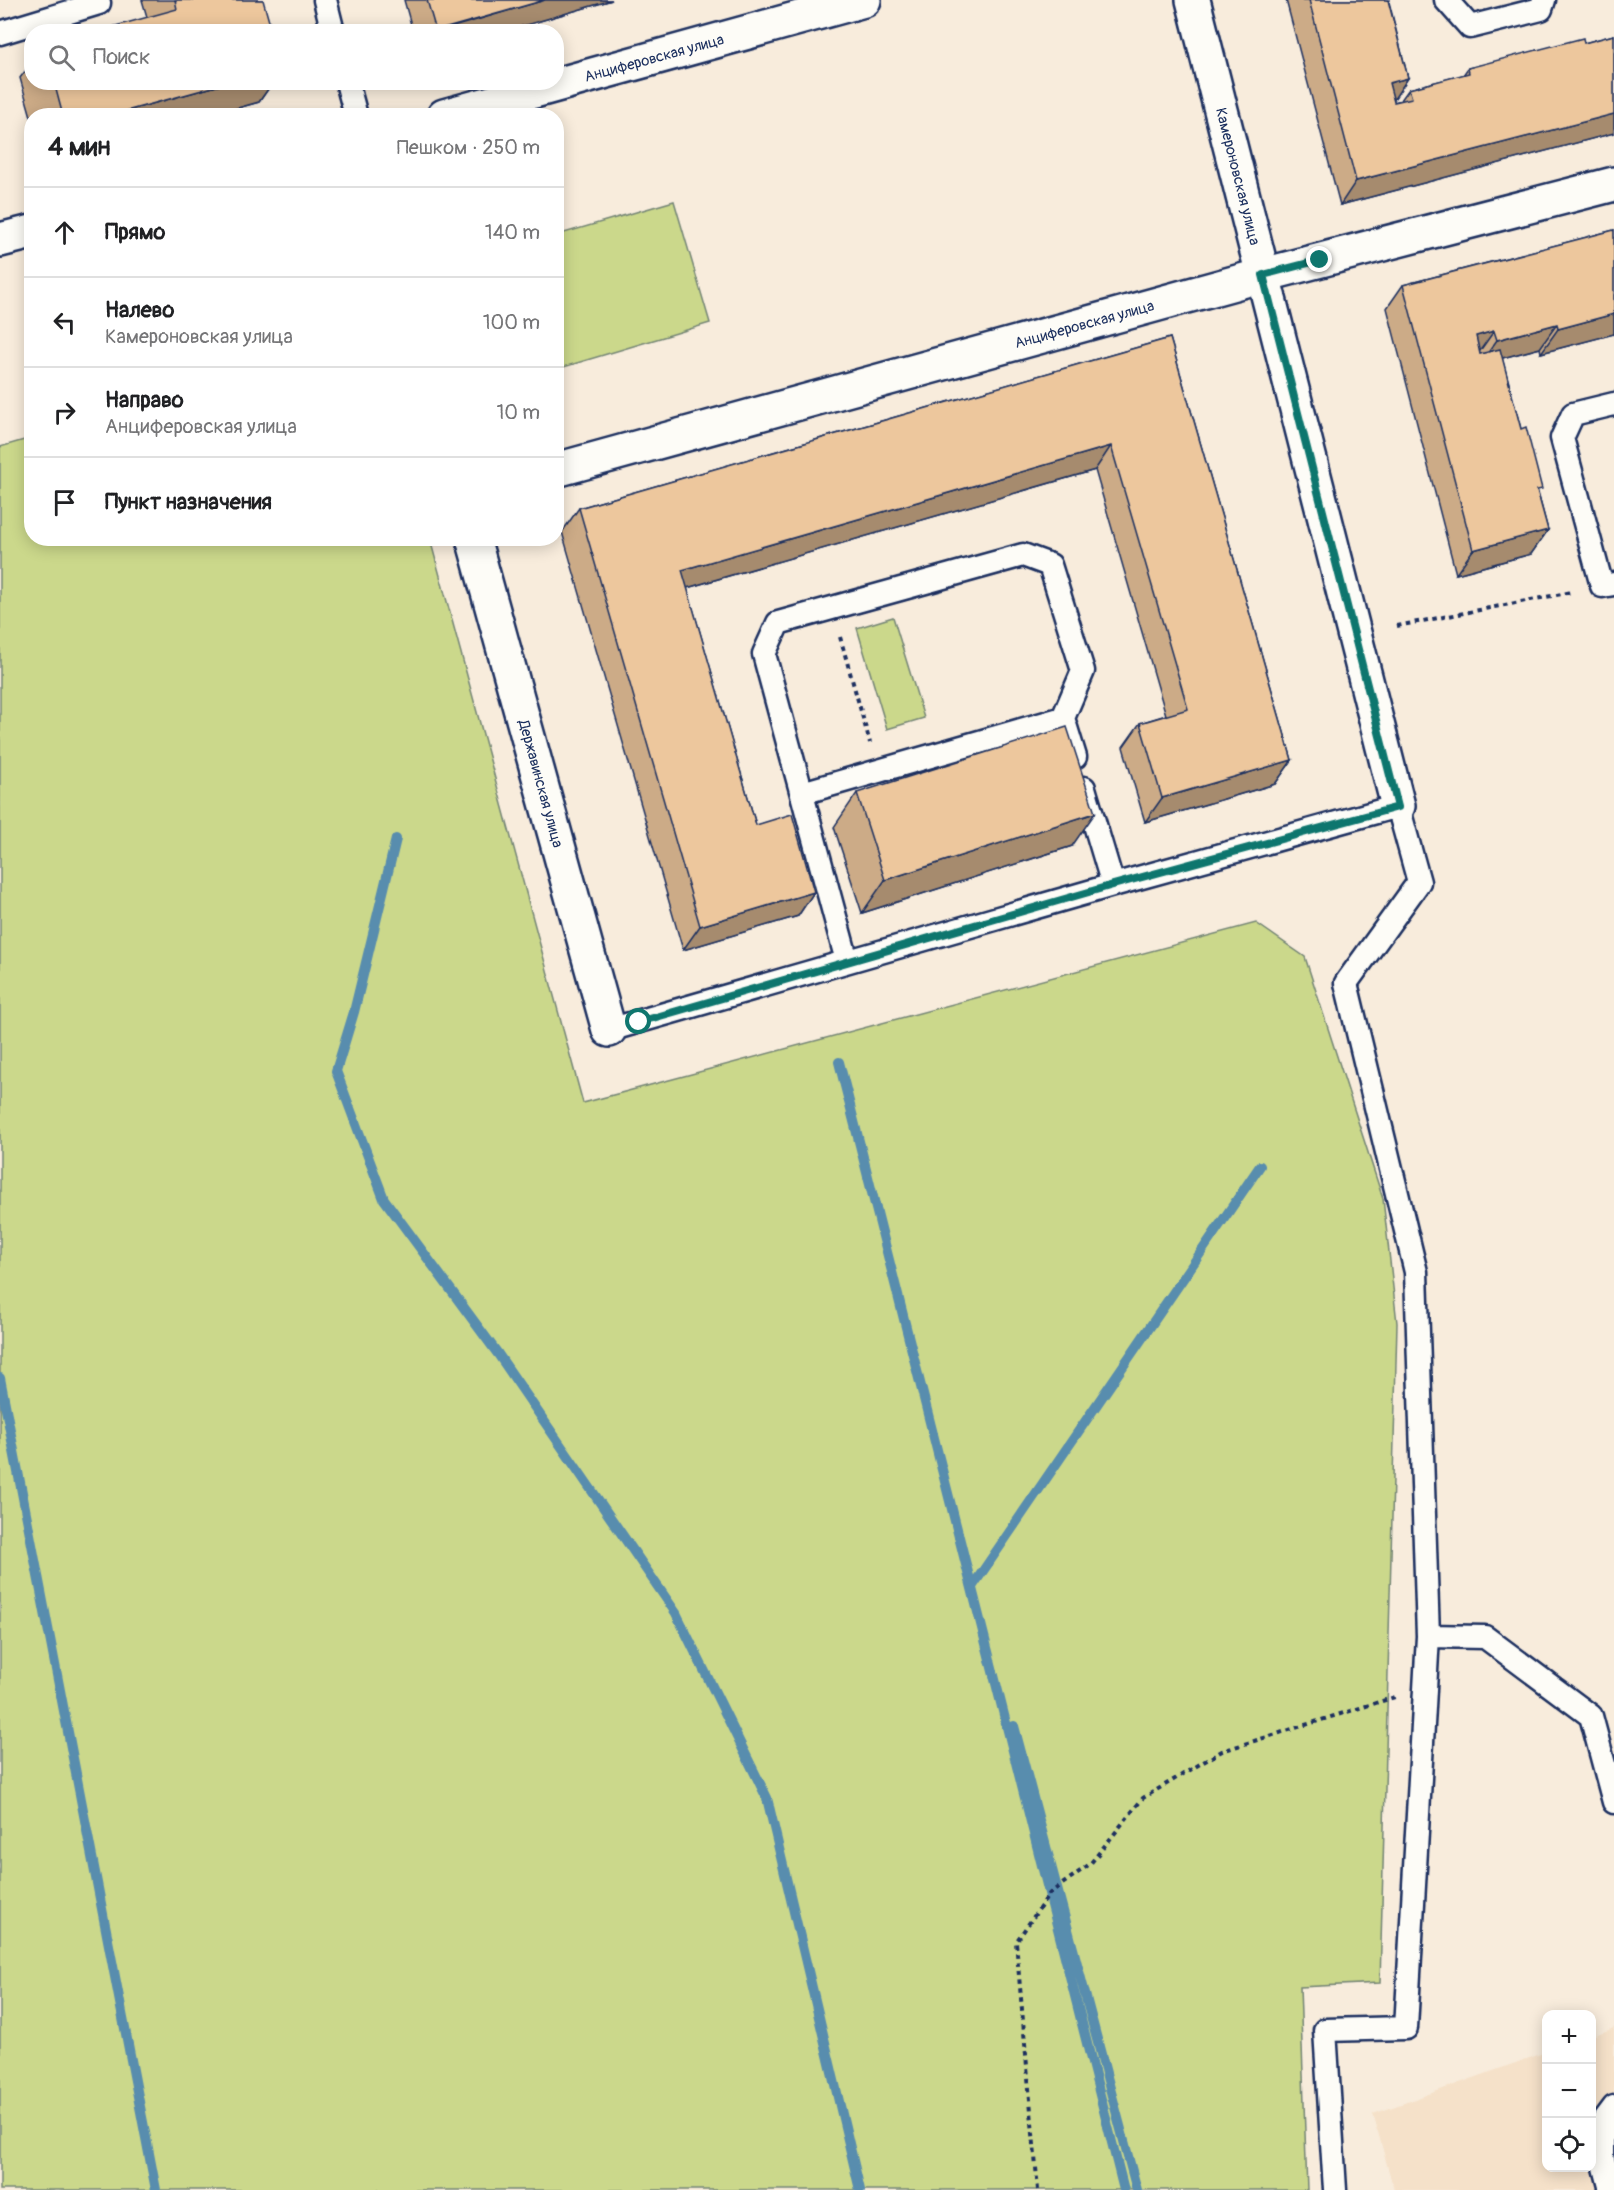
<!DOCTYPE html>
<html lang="ru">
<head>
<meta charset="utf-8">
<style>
  body { margin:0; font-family:Pangolin,sans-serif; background:#f6f6f6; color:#202124 }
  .controls { position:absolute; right:18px; bottom:18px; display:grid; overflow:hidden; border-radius:12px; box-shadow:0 3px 15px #0003 }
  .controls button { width:54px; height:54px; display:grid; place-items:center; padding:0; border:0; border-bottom:2px solid #e0e0e0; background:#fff; color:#202124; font:30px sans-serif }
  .stop { position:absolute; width:18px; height:18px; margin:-14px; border:4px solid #0f766e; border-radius:50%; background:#fff }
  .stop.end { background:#0f766e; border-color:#fff; box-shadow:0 2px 6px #0008 }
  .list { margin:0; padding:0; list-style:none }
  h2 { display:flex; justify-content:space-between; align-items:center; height:78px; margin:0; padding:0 24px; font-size:26px }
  h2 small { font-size:20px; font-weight:400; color:#757577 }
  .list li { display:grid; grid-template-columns:39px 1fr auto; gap:18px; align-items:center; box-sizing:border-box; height:90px; padding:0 24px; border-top:2px solid #e0e0e0 }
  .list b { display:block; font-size:22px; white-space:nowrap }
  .list p { margin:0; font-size:20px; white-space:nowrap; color:#757577 }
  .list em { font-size:20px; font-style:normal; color:#757577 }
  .icon { flex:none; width:33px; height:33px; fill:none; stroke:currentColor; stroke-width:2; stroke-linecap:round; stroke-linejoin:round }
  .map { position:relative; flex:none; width:1614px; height:2190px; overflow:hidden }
  .search { position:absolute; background:#fff; box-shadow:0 3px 15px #0003; left:24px; top:24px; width:540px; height:66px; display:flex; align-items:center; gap:15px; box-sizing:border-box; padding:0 21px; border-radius:24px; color:#757577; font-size:22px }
  .panel { position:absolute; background:#fff; box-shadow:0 3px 15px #0003; left:24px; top:108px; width:540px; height:438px; border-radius:24px }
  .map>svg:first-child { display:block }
  .built { fill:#f5e1c9 }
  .green { fill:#cbd88b; stroke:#738474; stroke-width:1.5 }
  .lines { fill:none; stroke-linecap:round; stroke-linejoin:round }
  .stream { stroke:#598dae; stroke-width:10 }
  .lane-casing { stroke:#1b2f5e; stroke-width:27 }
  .street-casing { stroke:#1b2f5e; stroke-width:38 }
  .path { stroke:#1b2f5e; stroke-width:4; stroke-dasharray:4.5 4.5; stroke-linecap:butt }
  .lane { stroke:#fdfcf7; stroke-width:22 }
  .street { stroke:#fdfcf7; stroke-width:33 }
  .wall { fill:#ccab87; stroke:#1b2f5e; stroke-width:1.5 }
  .shaded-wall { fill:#a68b6e; stroke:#1b2f5e; stroke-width:1.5 }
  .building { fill:#edc79d; stroke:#1b2f5e; stroke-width:1.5 }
  .route { stroke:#0f766e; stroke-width:8 }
  .labels { text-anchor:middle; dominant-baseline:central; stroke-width:4.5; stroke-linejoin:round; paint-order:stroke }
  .street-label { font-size:15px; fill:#1b2f5e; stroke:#fdfcf7 }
</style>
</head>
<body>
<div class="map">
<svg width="1614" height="2190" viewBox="0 0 1614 2190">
  <rect width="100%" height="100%" fill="#f8ecdc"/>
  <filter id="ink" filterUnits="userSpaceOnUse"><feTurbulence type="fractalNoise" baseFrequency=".0167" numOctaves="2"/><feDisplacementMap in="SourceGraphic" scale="12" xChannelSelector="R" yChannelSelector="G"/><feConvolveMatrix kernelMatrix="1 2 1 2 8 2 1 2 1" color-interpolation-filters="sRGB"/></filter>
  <g filter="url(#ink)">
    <path class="built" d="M 1614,2028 L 1614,2190 L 1394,2190 L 1373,2114 L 1546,2052 L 1546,2168 L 1592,2168 L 1592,2036 Z"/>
    <path class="green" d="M 674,201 L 710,323 L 557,369 L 557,235 Z
      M 31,438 L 32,538 L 430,539 L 583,1103 L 1256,923 L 1305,957 L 1383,1199 L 1397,1323 L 1380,1983 L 1300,1987 L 1307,2190 L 0,2190 L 0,447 Z
      M 893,617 L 924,718 L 887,729 L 857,628 Z"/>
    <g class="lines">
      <path class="stream" d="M 396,839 L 354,1012 L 336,1071 L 384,1199 L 498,1354 L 676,1613 L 767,1798 L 860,2190
        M 839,1062 L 1124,2190
        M 0,1378 L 156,2190
        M 972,1587 L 1260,1166
        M 1014,1726 L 1137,2190"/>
      <defs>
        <path id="lane" d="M 325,0 L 333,32
          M 1446,0 L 1470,27 L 1541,9 L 1544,0
          M 0,33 L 99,3 L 98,0
          M 347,82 L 356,116
          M 1614,404 L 1573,414 L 1562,438 L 1602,586 L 1614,584
          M 1084,788 L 1113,885
          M 802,793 L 1063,718
          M 847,961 L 764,654 L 778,623 L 1023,555 L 1050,565 L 1083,671 L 1063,718 L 1075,757
          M 609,1030 L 1113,885 L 1398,806 L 1419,882 L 1346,983 L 1416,1272 L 1428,1636 L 1406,2028 L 1325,2030 L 1335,2190
          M 1428,1636 L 1485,1637 L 1591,1716 L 1614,1802
          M 1611,2190 L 1602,2156 L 1602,2123 L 1614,2107"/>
        <g id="street">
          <path id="s1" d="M 1193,0 L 1398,806"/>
          <path id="s2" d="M 444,116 L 864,0"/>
          <path d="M 0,240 L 32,232"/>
          <path id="s3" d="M 556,470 L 1263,275 L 1614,184"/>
          <path id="s4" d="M 473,538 L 609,1030"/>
        </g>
      </defs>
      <use href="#lane" class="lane-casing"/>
      <use href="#street" class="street-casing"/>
      <path class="path" d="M 1397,626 L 1572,592
        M 840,637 L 870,743
        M 1038,2190 L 1016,1942 L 1050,1893 L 1090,1864 L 1143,1798 L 1222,1751 L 1395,1697"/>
      <use href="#lane" class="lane"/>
      <use href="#street" class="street"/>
    </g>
    <path class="wall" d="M 142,0 L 263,0 L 147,17 Z
      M 404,0 L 612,0 L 502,32 L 413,32 Z
      M 1286,0 L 1390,0 L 1389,2 L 1408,78 L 1394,99 L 1394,102 L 1401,100 L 1409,89 L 1463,75 L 1468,68 L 1584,43 L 1614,35 L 1614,133 L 1340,205 Z
      M 32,62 L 32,82 L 273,82 L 259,102 L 209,116 L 32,116 L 32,120 L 20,78 Z
      M 1614,230 L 1614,334 L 1541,353 L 1540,348 L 1502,358 L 1548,530 L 1531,554 L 1456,574 L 1387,308 L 1403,285 Z
      M 1170,338 L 1292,760 L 1275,784 L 1145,822 L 1123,747 L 1140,723 L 1166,715 L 1095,470 L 687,588 L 756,825 L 814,892 L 798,916 L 683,950 L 562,532 L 579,508 Z
      M 857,793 L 1072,846 L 862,913 L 834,827 Z"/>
    <path class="shaded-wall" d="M 545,0 L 612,0 L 502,32 L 436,32 Z
      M 1408,78 L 1392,102 L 1389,83 Z
      M 231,82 L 273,82 L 259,102 L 209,116 L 108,116 Z
      M 1614,114 L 1614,133 L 1340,205 L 1356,181 Z
      M 1614,314 L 1614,334 L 1541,353 L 1558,329 Z
      M 1557,324 L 1540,348 L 1480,364 L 1497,340 Z
      M 1494,331 L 1477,355 L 1476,336 Z
      M 1111,446 L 1095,470 L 666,594 L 682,570 Z
      M 1548,530 L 1531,554 L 1456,574 L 1473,550 Z
      M 1292,760 L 1275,784 L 1145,822 L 1162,798 Z
      M 1095,813 L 1072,846 L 862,913 L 885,880 Z
      M 814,892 L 798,916 L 683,950 L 700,926 Z"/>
    <path class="building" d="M 175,0 L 263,0 L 272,32 L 94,32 L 177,9 Z
      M 427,0 L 545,0 L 436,31 Z
      M 1309,0 L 1388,0 L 1408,78 L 1389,83 L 1394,102 L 1412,98 L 1409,89 L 1469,73 L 1468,68 L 1583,38 L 1584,43 L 1614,35 L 1614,114 L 1356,181 Z
      M 54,82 L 231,82 L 108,116 L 63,116 Z
      M 1614,230 L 1614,314 L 1558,329 L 1557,324 L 1497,340 L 1494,331 L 1476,336 L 1480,354 L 1500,349 L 1521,429 L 1526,427 L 1542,489 L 1537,490 L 1548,530 L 1473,550 L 1403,285 Z
      M 1170,338 L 1292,760 L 1162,798 L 1140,723 L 1188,709 L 1111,446 L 682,570 L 756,825 L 792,814 L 814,892 L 700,926 L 579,508 Z
      M 1067,727 L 1095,813 L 885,880 L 857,793 Z"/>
  </g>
  <g class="lines" filter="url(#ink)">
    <path class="route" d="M 639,1022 L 1113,885 L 1398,807 L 1263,275 L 1320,260"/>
  </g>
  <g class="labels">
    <g class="street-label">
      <text stroke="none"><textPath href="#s2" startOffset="218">Анциферовская улица</textPath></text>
      <text stroke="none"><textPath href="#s1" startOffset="182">Камероновская улица</textPath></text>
      <text stroke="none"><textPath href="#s3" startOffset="548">Анциферовская улица</textPath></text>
      <text stroke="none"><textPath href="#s4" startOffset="255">Державинская улица</textPath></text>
    </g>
  </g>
</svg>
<div class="controls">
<button>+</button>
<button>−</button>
<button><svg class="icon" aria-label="locate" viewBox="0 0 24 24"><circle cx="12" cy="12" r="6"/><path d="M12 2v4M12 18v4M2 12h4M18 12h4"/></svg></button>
</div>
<div class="stop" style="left:639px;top:1022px"></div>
<div class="stop end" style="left:1320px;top:260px"></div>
<div class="search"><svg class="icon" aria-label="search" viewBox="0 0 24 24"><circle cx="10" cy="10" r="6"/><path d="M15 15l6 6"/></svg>Поиск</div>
<section class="panel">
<h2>4 мин<small>Пешком · 250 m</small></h2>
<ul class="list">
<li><svg class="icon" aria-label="ahead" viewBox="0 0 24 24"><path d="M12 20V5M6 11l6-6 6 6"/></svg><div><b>Прямо</b></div><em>140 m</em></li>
<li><svg class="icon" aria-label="left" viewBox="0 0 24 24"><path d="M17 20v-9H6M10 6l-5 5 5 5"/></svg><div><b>Налево</b><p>Камероновская улица</p></div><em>100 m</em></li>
<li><svg class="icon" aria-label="right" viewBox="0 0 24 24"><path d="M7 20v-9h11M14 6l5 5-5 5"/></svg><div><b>Направо</b><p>Анциферовская улица</p></div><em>10 m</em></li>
<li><svg class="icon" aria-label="arrive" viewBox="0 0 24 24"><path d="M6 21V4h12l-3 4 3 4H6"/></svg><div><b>Пункт назначения</b></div></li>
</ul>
</section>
</div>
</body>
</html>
